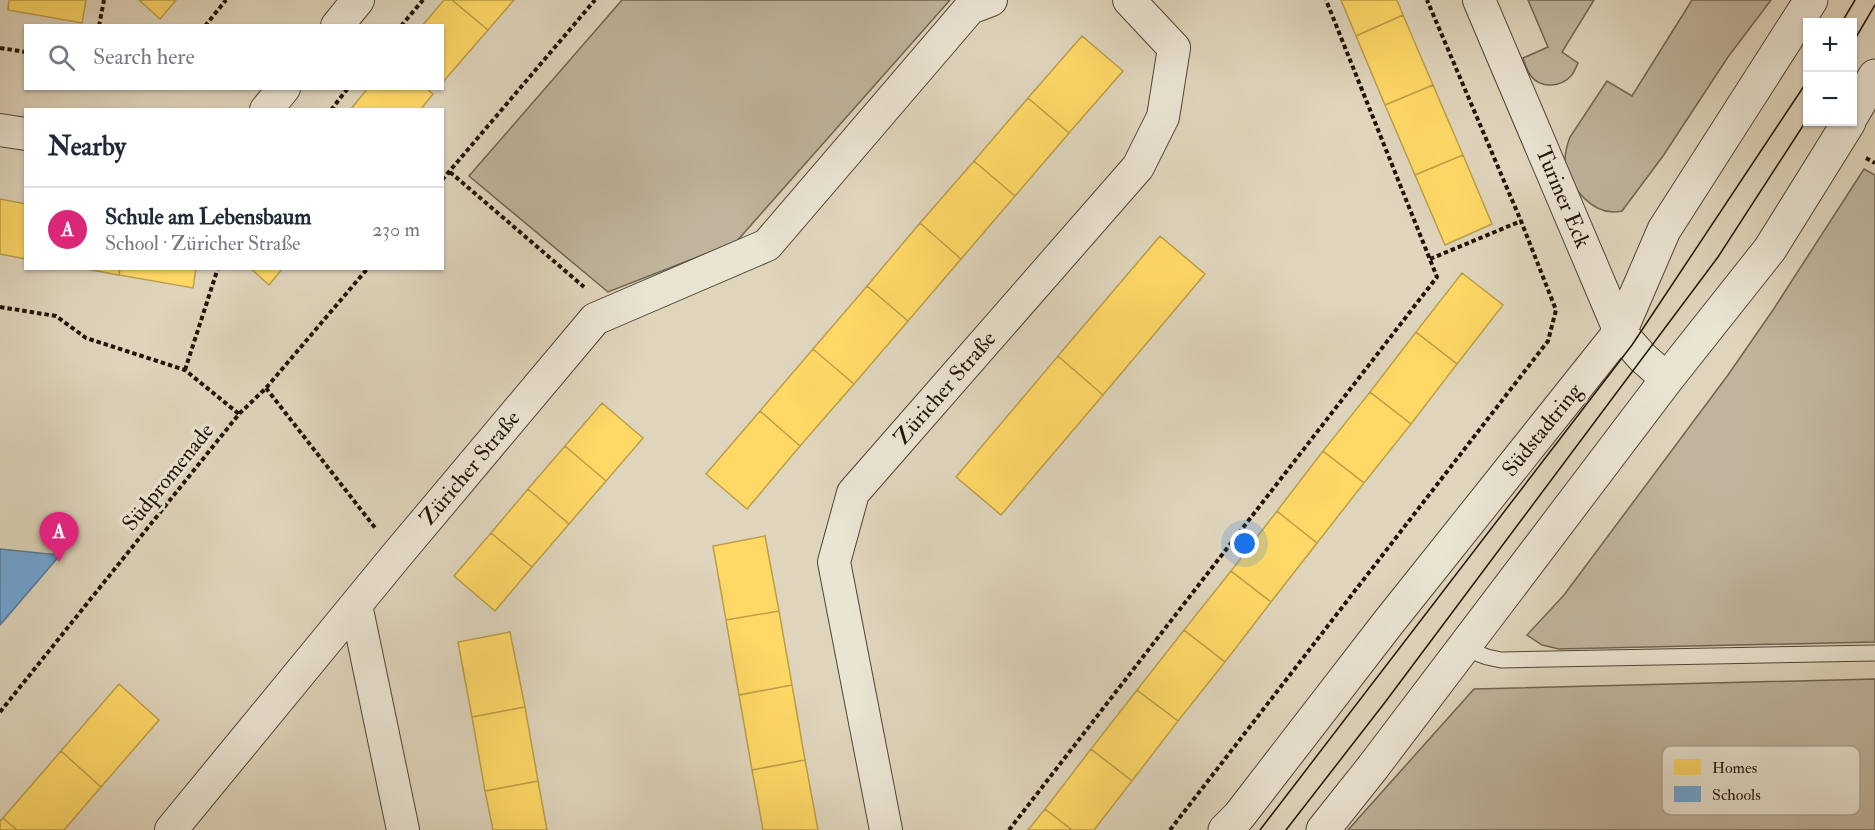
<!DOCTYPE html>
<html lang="en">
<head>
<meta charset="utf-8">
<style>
  body { margin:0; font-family:"IM FELL Double Pica",serif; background:#f6f6f7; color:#1f2937 }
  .controls { position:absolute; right:18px; top:18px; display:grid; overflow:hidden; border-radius:0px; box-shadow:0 2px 4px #0004 }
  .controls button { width:54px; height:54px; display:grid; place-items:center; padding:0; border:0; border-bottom:2px solid #e0e1e3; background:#fff; color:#1f2937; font:30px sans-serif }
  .you { position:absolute; left:1245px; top:544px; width:21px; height:21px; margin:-15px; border:4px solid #fff; border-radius:50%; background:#1a73e8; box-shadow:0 0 0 9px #1a73e833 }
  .badge { display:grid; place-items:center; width:39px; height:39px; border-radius:50%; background:#db2777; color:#fff; font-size:20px; font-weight:700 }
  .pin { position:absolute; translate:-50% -50px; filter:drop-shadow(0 2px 3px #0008) }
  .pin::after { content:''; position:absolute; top:32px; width:21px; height:18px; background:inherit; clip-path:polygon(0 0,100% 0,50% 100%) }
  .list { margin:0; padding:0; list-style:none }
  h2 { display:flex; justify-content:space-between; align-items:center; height:78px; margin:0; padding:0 24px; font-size:26px }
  h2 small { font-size:20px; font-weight:400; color:#747a83 }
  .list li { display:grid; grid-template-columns:39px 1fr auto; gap:18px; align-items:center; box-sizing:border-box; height:84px; padding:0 24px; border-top:2px solid #e0e1e3 }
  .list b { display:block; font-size:22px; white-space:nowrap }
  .list p { margin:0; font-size:20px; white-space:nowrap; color:#747a83 }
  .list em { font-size:20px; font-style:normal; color:#747a83 }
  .icon { flex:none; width:33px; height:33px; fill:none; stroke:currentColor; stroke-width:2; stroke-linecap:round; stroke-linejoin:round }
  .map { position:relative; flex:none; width:1875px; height:830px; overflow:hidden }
  .search { position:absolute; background:#fff; box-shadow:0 2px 4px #0004; left:24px; top:24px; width:420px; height:66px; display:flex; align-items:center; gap:15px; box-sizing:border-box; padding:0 21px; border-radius:0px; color:#747a83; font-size:22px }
  .panel { position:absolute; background:#fff; box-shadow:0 2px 4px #0004; left:24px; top:108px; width:420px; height:162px; border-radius:0px }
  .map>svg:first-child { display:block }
  .green { fill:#bfb49d; stroke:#706452; stroke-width:1.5 }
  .homes { fill:#ffd966; stroke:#bc9e49; stroke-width:1.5 }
  .schools { fill:#6fa8dc; stroke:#587c9c; stroke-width:1.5 }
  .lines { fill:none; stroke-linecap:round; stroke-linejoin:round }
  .service-casing { stroke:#504434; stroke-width:17 }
  .minor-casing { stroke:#504434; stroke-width:34 }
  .tertiary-casing { stroke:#504434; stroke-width:35 }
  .path { stroke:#211406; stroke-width:4; stroke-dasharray:4.5 3; stroke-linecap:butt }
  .service { stroke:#eae4d3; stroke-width:15 }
  .minor { stroke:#eae4d3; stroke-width:32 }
  .tertiary { stroke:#eae4d3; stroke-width:33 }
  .tram { stroke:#211406; stroke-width:1.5 }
  .labels { text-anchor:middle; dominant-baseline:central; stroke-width:6; stroke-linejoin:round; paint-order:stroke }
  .street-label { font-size:22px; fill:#211406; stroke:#eae4d3 }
  .key { fill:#eae4d3; stroke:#aea696; stroke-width:1.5 }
  .key-label { font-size:16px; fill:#211406 }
</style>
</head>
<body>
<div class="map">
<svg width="1875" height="830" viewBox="0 0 1875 830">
  <rect width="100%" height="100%" fill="#dfd5bc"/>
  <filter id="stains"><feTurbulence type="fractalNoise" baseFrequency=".00333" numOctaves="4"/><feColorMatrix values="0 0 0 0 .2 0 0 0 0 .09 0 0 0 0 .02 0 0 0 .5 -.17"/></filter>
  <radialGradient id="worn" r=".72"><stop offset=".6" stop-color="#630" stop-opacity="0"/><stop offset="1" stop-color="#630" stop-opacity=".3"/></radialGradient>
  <path class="green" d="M 622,0 L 950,0 L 736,242 L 608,292 L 469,176 Z
    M 1528,0 L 1594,0 L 1562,52 L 1578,63 C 1576,67 1574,73 1571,76 C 1561,87 1541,89 1531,76 C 1527,71 1525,64 1523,58 L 1548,47 Z
    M 1692,0 L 1771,0 L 1728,57 L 1663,156 L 1622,211 C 1594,218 1567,186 1565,160 C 1565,152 1567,145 1570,137 L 1607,81 L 1632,96 Z
    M 1864,169 L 1875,175 L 1875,642 L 1559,649 L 1542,645 L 1527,635 L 1564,595 L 1728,375 L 1773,310 Z
    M 1875,679 L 1875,830 L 1348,830 L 1474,689 Z"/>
  <path class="homes" d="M 9,0 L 86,0 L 82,23 L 8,10 Z
    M 139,0 L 176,0 L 160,19 Z
    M 444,0 L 452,0 L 488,30 L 442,83 L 442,26 L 422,26 Z
    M 452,0 L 514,0 L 488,30 Z
    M 1341,0 L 1397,0 L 1403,15 L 1356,36 Z
    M 1403,15 L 1433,85 L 1385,105 L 1356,36 Z
    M 1082,36 L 1123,71 L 1069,133 L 1028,98 Z
    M 1433,85 L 1463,155 L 1415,175 L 1385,105 Z
    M 368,88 L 426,88 L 433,94 L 420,110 L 350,110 Z
    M 1028,98 L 1069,133 L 1015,196 L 974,161 Z
    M 1463,155 L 1492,224 L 1445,245 L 1415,175 Z
    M 974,161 L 1015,196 L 961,259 L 920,223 Z
    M 0,199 L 26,204 L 26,259 L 0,254 Z
    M 920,223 L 961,259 L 908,321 L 867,286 Z
    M 1160,236 L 1205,274 L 1103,395 L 1058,356 Z
    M 81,268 L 120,268 L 119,275 Z
    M 120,268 L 196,268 L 193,288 L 119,275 Z
    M 250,268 L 283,268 L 269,285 Z
    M 1462,273 L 1503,305 L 1457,364 L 1416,332 Z
    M 867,286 L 908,321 L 854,384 L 813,349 Z
    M 1416,332 L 1457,364 L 1411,424 L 1370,392 Z
    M 813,349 L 854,384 L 800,446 L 760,411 Z
    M 1058,356 L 1103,395 L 1001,515 L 956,477 Z
    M 1370,392 L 1411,424 L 1364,483 L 1323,451 Z
    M 602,403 L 643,438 L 606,481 L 565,446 Z
    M 760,411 L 800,446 L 747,509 L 706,474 Z
    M 565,446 L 606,481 L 569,524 L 528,489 Z
    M 1323,451 L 1364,483 L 1317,543 L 1277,511 Z
    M 528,489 L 569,524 L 532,567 L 491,533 Z
    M 1277,511 L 1317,543 L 1271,602 L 1231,571 Z
    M 491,533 L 532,567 L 495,611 L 454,576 Z
    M 765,536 L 779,611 L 726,620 L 713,546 Z
    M 1231,571 L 1271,602 L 1225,662 L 1184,630 Z
    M 779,611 L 792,685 L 739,695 L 726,620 Z
    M 1184,630 L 1225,662 L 1178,721 L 1137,690 Z
    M 510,632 L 525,707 L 472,717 L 458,642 Z
    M 119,684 L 159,720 L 101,787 L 61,751 Z
    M 792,685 L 805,760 L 752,770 L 739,695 Z
    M 1137,690 L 1178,721 L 1132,781 L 1091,749 Z
    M 525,707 L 538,781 L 485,791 L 472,717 Z
    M 1091,749 L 1132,781 L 1094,830 L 1072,830 L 1045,809 Z
    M 61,751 L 101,787 L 64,830 L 17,830 L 3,818 Z
    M 805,760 L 818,830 L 763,830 L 752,770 Z
    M 538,781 L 547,830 L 493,830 L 485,791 Z
    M 1045,809 L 1072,830 L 1028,830 Z
    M 3,818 L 17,830 L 0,830 L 0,821 Z"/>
  <path class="schools" d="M 0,549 L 60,555 L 0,625 Z"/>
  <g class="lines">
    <defs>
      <path id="service" d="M 1463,648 L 1487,657 L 1501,660 L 1875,653"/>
      <path id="minor" d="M 1479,0 L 1620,332 L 1643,358 L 1667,379
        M 337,26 L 358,0
        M 266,110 L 284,88
        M 0,130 L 26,134
        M 356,605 L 403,830
        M 171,830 L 396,556 L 595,319 L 767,245 L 970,8 L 991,0
        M 886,830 L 834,562 L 853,493 L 1138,167 L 1163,117 L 1174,48 L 1129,0"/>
      <path id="tertiary" d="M 1852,115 L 1875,76
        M 1225,830 L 1239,816 L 1388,623 L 1620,332 L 1664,230 L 1811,0
        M 1323,830 L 1373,767 L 1667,379 L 1770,249 L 1849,122"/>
    </defs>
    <use href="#service" class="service-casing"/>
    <use href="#minor" class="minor-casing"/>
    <use href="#tertiary" class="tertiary-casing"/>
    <path class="path" d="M 99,26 L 104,0
      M 205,26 L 226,0
      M 401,26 L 423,0
      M 0,48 L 26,52
      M 331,110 L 348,88
      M 1866,158 L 1875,163
      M 450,172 L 584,287
      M 442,180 L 595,0
      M 1430,259 L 1521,221
      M 0,307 L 56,316 L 86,338 L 185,370 L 239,414
      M 185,370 L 218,268
      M 266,388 L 376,529
      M 0,712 L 239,414 L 266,388 L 368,268
      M 1009,830 L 1437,277 L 1326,0
      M 1170,830 L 1548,341 L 1556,310 L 1521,221 L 1427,0"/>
    <use href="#service" class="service"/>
    <use href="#minor" class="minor"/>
    <use href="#tertiary" class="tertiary"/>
    <path class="tram" d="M 1842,22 L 1855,0
      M 1852,44 L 1875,5
      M 1260,830 L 1632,345 L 1808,80
      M 1286,830 L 1386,701 L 1718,257 L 1808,118"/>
  </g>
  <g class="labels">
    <g class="street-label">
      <text transform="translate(1563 197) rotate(67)">Turiner Eck</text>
      <text transform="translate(945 388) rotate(-49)">Züricher Straße</text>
      <text transform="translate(1542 430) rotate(-51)">Südstadtring</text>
      <text transform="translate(470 468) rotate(-50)">Züricher Straße</text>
      <text transform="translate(168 477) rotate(-51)">Südpromenade</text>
    </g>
  </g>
  <rect x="1662" y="746" width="198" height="69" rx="9" class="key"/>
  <rect x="1674" y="759" width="27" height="16" fill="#ffd966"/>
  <rect x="1674" y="786" width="27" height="16" fill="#6fa8dc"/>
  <g class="key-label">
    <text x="1712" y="773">Homes</text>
    <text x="1712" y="800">Schools</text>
  </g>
  <rect width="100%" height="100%" filter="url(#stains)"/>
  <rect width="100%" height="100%" fill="url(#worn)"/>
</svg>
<div class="controls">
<button>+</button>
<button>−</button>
</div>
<div class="you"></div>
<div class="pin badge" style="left:59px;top:562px">A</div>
<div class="search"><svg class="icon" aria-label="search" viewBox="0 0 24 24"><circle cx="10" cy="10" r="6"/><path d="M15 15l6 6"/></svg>Search here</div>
<section class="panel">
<h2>Nearby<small></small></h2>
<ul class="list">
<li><span class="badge">A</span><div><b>Schule am Lebensbaum</b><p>School · Züricher Straße</p></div><em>230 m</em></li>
</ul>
</section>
</div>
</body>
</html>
